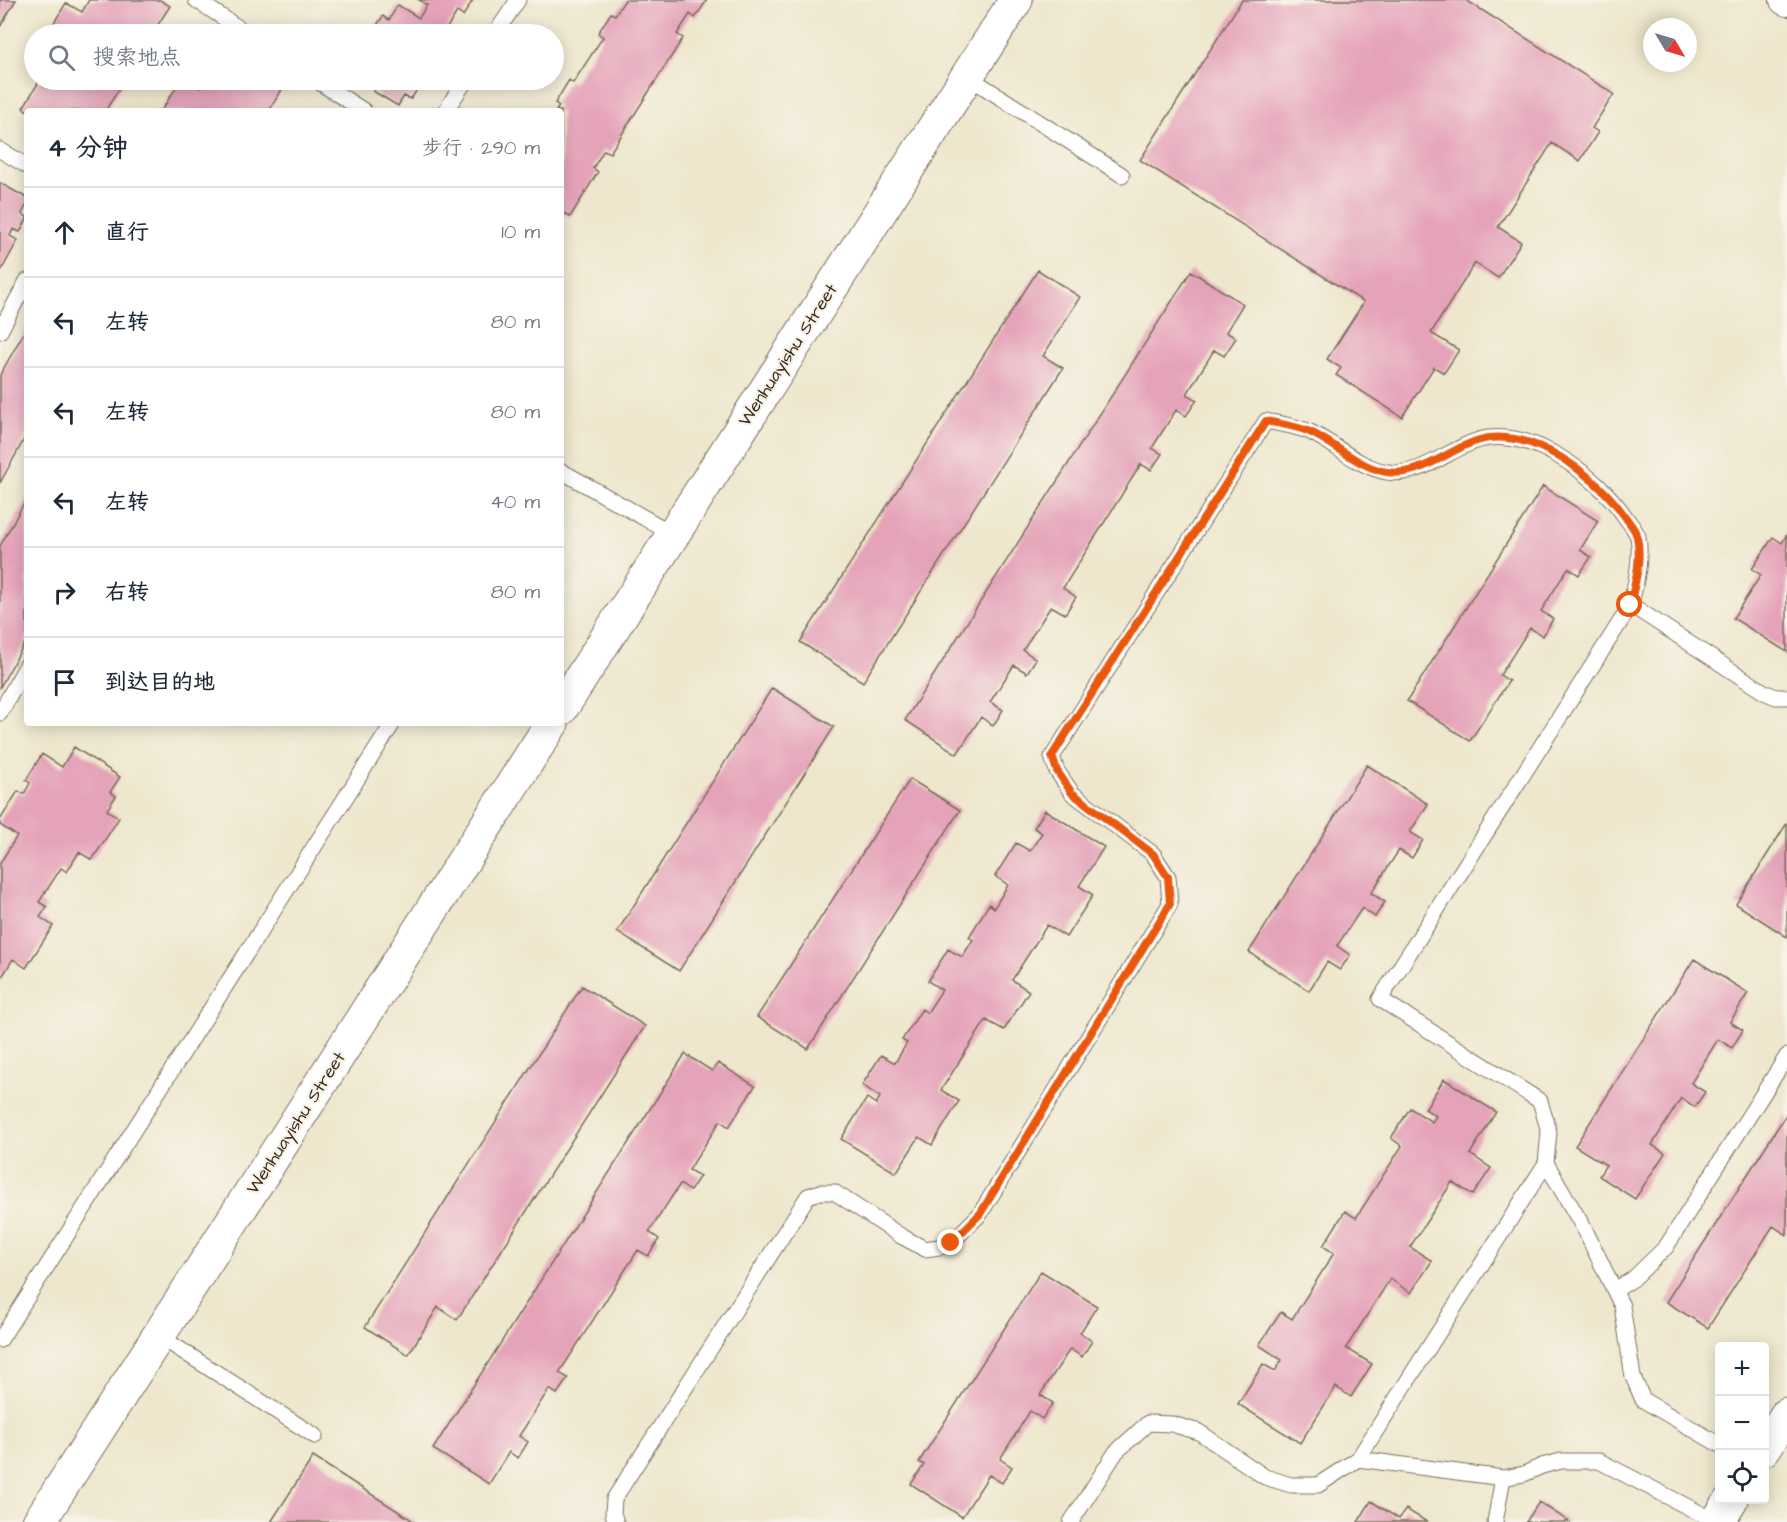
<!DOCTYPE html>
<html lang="zh">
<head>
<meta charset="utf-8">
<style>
  body { margin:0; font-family:"Architects Daughter","LXGW WenKai TC",sans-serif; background:#f6f6f7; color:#1f2937 }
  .controls { position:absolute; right:18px; bottom:18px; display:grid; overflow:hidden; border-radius:6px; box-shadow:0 3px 15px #0003 }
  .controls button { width:54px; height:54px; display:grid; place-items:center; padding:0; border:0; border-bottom:2px solid #e0e1e3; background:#fff; color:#1f2937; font:30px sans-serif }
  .compass { position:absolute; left:1643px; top:18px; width:54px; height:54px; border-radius:50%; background:#fff; box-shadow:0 3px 15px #0003; rotate:128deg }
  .stop { position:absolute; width:18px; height:18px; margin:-14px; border:4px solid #ea580c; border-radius:50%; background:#fff }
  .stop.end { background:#ea580c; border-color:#fff; box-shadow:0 2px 6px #0008 }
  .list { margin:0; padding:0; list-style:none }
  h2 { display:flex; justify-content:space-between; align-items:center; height:78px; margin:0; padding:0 24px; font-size:26px }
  h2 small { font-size:20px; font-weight:400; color:#747a83 }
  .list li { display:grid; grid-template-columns:39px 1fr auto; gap:18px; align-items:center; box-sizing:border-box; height:90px; padding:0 24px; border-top:2px solid #e0e1e3 }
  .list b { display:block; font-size:22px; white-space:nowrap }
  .list em { font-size:20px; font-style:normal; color:#747a83 }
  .icon { flex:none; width:33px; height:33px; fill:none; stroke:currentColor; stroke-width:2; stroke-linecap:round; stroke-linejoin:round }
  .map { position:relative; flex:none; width:1787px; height:1522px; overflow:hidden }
  .search { position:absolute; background:#fff; box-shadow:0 3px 15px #0003; left:24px; top:24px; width:540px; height:66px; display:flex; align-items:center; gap:15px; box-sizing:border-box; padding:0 21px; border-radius:33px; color:#747a83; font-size:22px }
  .panel { position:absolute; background:#fff; box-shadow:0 3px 15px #0003; left:24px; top:108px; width:540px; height:618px; border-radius:6px }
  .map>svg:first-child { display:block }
  .building { fill:#e5a3b9 }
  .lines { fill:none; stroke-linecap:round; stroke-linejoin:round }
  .service-casing { stroke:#7a6c5b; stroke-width:17 }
  .minor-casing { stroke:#7a6c5b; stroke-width:32 }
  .tertiary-casing { stroke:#7a6c5b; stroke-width:35 }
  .service { stroke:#fff; stroke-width:15 }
  .minor { stroke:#fff; stroke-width:30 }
  .tertiary { stroke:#fff; stroke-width:33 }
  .route { stroke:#ea580c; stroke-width:8 }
  .labels { text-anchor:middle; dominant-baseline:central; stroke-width:4.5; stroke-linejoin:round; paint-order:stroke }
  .street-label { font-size:18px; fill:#3b2a1e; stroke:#f7f3e8 }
</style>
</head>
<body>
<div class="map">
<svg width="1787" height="1522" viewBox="0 0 1787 1522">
  <rect width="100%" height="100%" fill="#f7f3e8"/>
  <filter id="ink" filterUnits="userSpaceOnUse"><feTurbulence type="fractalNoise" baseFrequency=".0167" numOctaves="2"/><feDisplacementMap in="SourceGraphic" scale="12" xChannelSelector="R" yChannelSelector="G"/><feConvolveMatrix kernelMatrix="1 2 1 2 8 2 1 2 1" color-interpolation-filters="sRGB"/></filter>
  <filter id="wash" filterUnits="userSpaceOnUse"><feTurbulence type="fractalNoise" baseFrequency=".008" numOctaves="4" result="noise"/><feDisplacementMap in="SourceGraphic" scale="24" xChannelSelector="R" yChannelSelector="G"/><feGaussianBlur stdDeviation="1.35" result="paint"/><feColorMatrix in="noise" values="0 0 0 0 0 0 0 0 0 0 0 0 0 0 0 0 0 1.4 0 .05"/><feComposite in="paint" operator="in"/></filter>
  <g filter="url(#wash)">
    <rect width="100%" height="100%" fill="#eee7cd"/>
    <g id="blocks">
      <path class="building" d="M 0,0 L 16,0 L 0,27 Z
        M 89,0 L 160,0 L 170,6 L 152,34 L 47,34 L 66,3 L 82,12 Z
        M 419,0 L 473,0 L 463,16 L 457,12 L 443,34 L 371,34 L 383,16 L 389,20 L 398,5 L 419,18 L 427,5 Z
        M 625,0 L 707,0 L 695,18 L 690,14 L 677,34 L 683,38 L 610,153 L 604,150 L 593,168 L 598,172 L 570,217 L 561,211 L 561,111 L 556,111 L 559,106 L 555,103 L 569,80 L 573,83 L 603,37 L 598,33 L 611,13 L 615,15 Z
        M 1242,0 L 1466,0 L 1614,94 L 1592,128 L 1598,132 L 1580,161 L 1552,143 L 1498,227 L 1521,242 L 1498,278 L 1475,263 L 1431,333 L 1459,350 L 1444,373 L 1434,367 L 1402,417 L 1336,375 L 1341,368 L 1327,359 L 1364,302 L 1140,160 Z
        M 40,80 L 125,80 L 105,111 L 28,111 L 23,108 Z
        M 181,80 L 187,80 L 200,88 L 205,80 L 274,80 L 284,86 L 269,111 L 161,111 Z
        M 366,80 L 423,80 L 411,99 L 404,96 L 398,106 L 373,91 L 377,86 Z
        M 0,183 L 27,198 L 27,204 L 22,214 L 27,217 L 27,219 L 20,232 L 13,229 L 10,236 L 18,240 L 0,273 Z
        M 1038,270 L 1080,297 L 1043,356 L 1063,368 L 863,682 L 800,642 Z
        M 1191,271 L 1243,304 L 1226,332 L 1236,338 L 1224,356 L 1214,350 L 1187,394 L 1197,400 L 1186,416 L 1176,410 L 1152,448 L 1162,454 L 1151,470 L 1141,464 L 1063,588 L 1076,597 L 1065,614 L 1051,606 L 1023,650 L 1036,659 L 1027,673 L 1014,665 L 990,702 L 1003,710 L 993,726 L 981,717 L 957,754 L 905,720 Z
        M 27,327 L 27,434 L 0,483 L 0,375 Z
        M 1543,486 L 1598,521 L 1580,550 L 1591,557 L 1579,575 L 1568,568 L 1541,611 L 1553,619 L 1543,636 L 1530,628 L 1500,675 L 1509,681 L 1470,741 L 1407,701 Z
        M 27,498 L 27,639 L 0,687 L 0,546 Z
        M 1787,534 L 1787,652 L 1733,618 L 1761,575 L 1752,569 L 1773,537 L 1782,543 Z
        M 772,688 L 834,727 L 679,971 L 617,932 Z
        M 74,747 L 120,777 L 110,792 L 116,796 L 107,810 L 119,818 L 92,860 L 79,852 L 67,872 L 61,868 L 39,902 L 47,907 L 40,917 L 53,926 L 26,968 L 13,959 L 0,980 L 0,863 L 17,836 L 0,825 L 0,820 L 18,791 L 24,794 L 30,783 L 26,780 L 42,754 L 62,767 Z
        M 1367,765 L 1428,804 L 1410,832 L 1423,840 L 1412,858 L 1399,850 L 1371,893 L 1385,902 L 1375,917 L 1362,908 L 1337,946 L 1350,955 L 1340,970 L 1327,962 L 1309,991 L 1249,952 Z
        M 910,779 L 960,810 L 808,1049 L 757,1017 Z
        M 1045,810 L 1104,847 L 1079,886 L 1093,895 L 1066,937 L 1047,925 L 1012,980 L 1029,991 L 1004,1030 L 986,1020 L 941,1090 L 959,1101 L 932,1145 L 919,1137 L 896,1173 L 841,1139 L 867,1098 L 876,1104 L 880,1097 L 862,1085 L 881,1055 L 895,1063 L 907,1043 L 902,1040 L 922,1009 L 927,1013 L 942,990 L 928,981 L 948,949 L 962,957 L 973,940 L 969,937 L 989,904 L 994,908 L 1008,885 L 995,876 L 1016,843 L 1030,851 L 1042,833 L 1034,828 Z
        M 1787,823 L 1787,937 L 1736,904 Z
        M 1694,959 L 1748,993 L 1730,1022 L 1743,1030 L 1732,1048 L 1718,1039 L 1691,1083 L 1705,1092 L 1695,1107 L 1681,1098 L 1652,1145 L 1665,1153 L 1635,1199 L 1599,1176 L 1606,1165 L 1575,1146 Z
        M 582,986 L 645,1026 L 457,1320 L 438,1307 L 408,1355 L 365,1327 Z
        M 685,1054 L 712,1071 L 718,1063 L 755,1086 L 729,1127 L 720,1121 L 689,1170 L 700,1176 L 690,1191 L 680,1184 L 649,1232 L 659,1239 L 648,1256 L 638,1250 L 559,1373 L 568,1378 L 557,1394 L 549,1389 L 519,1436 L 528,1442 L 518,1458 L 509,1452 L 489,1484 L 433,1449 Z
        M 1444,1079 L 1496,1112 L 1470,1154 L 1491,1168 L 1473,1195 L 1452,1182 L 1410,1247 L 1432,1261 L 1411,1293 L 1390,1279 L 1346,1348 L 1372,1364 L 1351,1397 L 1336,1387 L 1300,1443 L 1238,1404 L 1263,1364 L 1275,1371 L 1282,1360 L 1259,1345 L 1281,1312 L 1292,1319 L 1334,1253 L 1323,1246 L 1345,1211 L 1356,1218 L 1402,1146 L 1391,1138 L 1410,1108 L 1432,1122 L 1436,1116 L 1425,1109 Z
        M 1787,1113 L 1787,1235 L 1773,1226 L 1708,1328 L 1666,1302 Z
        M 1041,1271 L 1097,1306 L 1080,1333 L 1092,1341 L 1082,1357 L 1070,1349 L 1040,1395 L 1053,1403 L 1042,1419 L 1030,1411 L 1000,1459 L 1012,1467 L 1002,1483 L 989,1475 L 962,1517 L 911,1484 L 924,1465 L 919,1462 Z
        M 313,1457 L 415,1522 L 271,1522 Z
        M 1371,1501 L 1399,1519 L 1406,1509 L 1427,1522 L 1358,1522 Z
        M 1539,1502 L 1570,1522 L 1526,1522 Z"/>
    </g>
  </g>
  <g filter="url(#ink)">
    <use href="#blocks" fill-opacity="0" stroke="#7a6c5b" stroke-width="1.5"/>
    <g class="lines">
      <defs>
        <path id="service" d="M 196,0 L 248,34
          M 495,34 L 518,0
          M 967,76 L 1122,175
          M 316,80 L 364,111
          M 445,111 L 466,80
          M 0,150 L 27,166
          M 0,331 L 27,281
          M 561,471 L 673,534
          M 1631,605 L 1764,692 L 1776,697 L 1787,697
          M 0,713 L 27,665
          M 1546,1163 L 1585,1230 L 1622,1306 L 1633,1377 L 1643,1400 L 1720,1445
          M 1615,1290 L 1633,1279 L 1666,1247 L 1787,1056
          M 159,1336 L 315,1436
          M 0,1340 L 393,723
          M 1358,1459 L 1503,1478 L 1524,1474 L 1542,1466 L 1561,1461 L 1599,1461 L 1717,1522
          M 616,1522 L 613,1514 L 614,1499 L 808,1196 L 820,1192 L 834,1192 L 901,1236 L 925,1249 L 939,1247 L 951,1243 L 980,1214 L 1170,904 L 1168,877 L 1153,854 L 1072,793 L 1057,771 L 1052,757 L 1266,421 C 1280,424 1297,426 1310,432 C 1336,444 1358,467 1387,472 C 1425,478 1453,443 1489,438 C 1539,432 1600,479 1626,518 C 1630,524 1636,530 1638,537 C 1642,560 1635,583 1631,605 L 1380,999 L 1540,1101 L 1549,1132 L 1546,1163 L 1358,1459 L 1318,1485 L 1291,1485 L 1265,1477 L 1199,1432 L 1172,1424 L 1148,1423 L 1116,1452 L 1071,1522
          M 1495,1522 L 1503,1478"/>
        <path id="minor" d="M 1785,0 L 1787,1"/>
        <path id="tertiary" d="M 561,709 L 1016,0
          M 1764,1449 L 1787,1414
          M 39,1522 L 552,723
          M 1717,1522 L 1731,1500"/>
      </defs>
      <use href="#service" class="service-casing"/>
      <use href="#minor" class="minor-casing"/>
      <use href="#tertiary" class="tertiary-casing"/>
      <use href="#service" class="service"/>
      <use href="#minor" class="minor"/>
      <use href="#tertiary" class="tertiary"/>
    </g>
  </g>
  <g class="lines" filter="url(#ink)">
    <path class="route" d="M 951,1243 L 980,1214 L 1170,904 L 1168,877 L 1153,854 L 1072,793 L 1057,771 L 1052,756 L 1266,421 C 1280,424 1297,426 1310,432 C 1336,444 1358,467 1387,472 C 1425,478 1453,443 1489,438 C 1539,432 1600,479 1626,518 C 1630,524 1636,530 1637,537 C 1642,560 1635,583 1630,605"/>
  </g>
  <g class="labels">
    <g class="street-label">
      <text transform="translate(788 355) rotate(-57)">Wenhuayishu Street</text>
      <text transform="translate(296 1123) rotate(-57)">Wenhuayishu Street</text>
    </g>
  </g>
</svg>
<div class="controls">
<button>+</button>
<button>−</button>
<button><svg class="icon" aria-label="locate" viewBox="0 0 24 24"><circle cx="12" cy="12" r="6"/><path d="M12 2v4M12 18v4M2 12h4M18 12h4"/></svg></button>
</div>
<svg class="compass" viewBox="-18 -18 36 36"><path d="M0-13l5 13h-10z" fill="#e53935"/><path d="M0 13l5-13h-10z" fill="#747a83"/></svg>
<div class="stop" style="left:1630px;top:605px"></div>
<div class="stop end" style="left:951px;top:1243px"></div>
<div class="search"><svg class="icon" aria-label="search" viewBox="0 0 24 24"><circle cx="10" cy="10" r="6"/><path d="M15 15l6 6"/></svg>搜索地点</div>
<section class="panel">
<h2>4 分钟<small>步行 · 290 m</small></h2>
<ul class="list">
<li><svg class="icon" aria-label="ahead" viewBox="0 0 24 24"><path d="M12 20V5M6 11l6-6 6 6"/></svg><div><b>直行</b></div><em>10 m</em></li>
<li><svg class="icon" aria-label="left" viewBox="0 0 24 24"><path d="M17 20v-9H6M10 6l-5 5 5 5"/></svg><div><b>左转</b></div><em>80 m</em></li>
<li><svg class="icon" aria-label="left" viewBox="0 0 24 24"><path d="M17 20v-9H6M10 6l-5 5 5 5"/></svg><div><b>左转</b></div><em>80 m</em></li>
<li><svg class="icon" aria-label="left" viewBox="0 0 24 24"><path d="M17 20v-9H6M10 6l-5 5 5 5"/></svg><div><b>左转</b></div><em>40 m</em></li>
<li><svg class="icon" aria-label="right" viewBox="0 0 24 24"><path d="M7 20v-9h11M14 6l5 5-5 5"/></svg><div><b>右转</b></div><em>80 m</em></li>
<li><svg class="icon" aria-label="arrive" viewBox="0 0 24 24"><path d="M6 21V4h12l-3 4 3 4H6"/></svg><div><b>到达目的地</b></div></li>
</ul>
</section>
</div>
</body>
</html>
